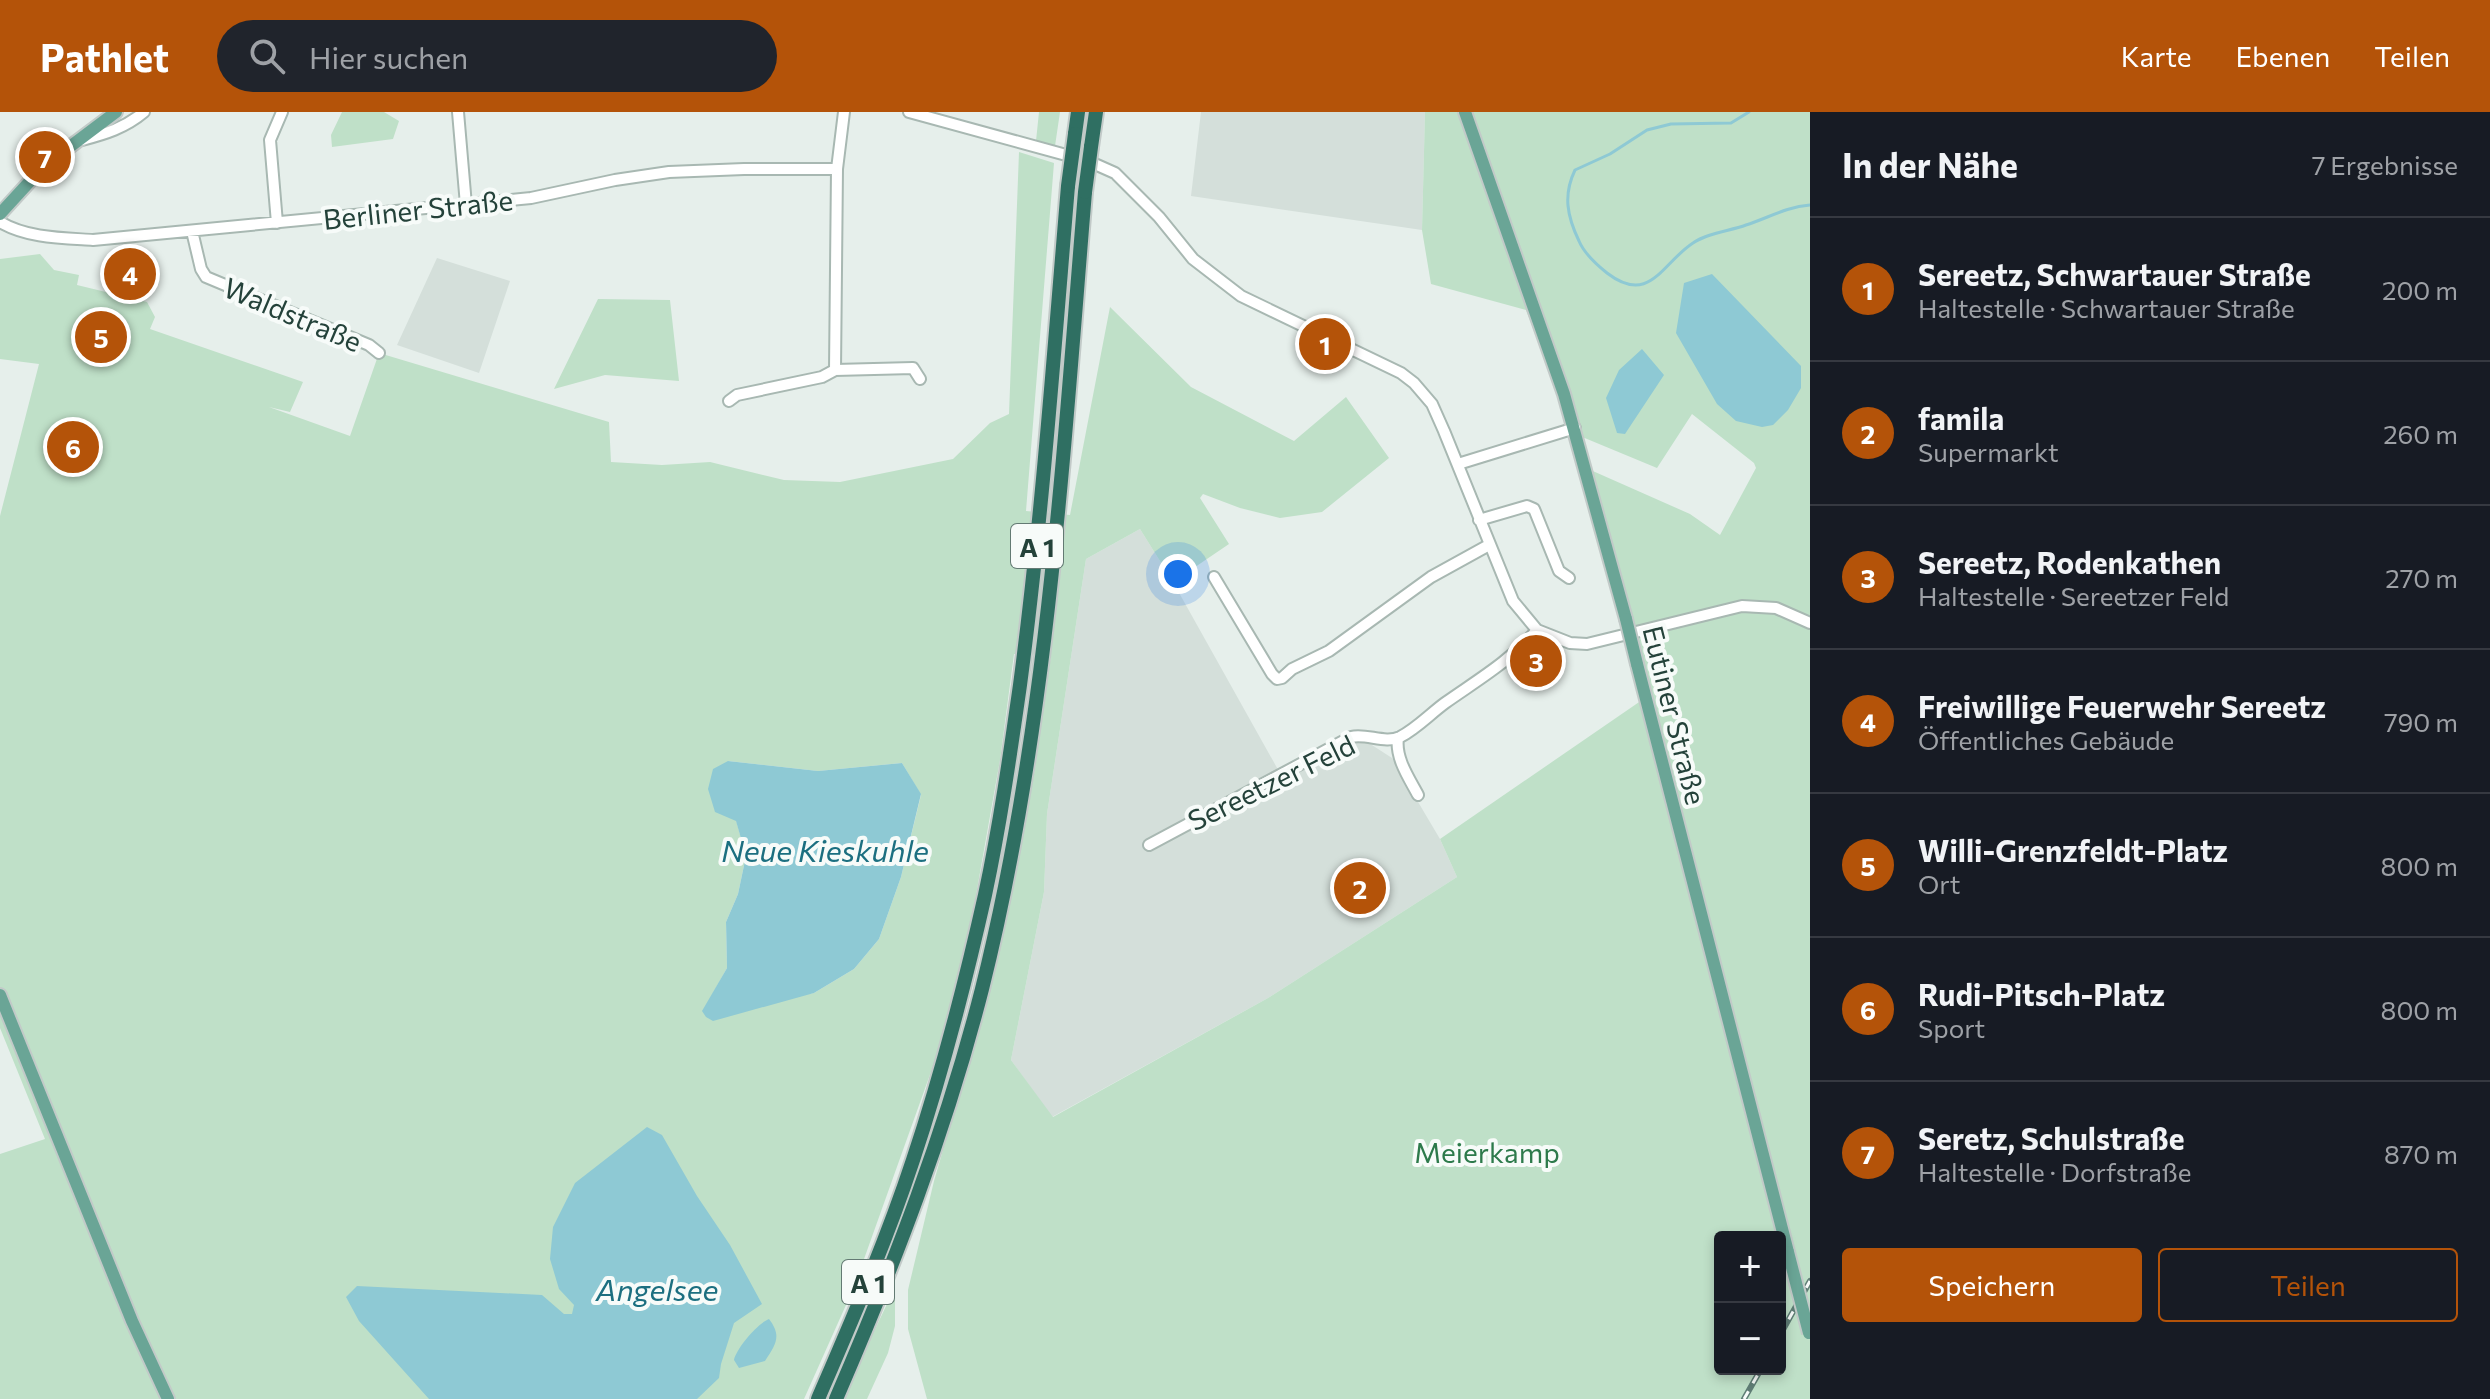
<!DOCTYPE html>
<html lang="de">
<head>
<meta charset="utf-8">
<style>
  body { margin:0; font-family:Commissioner,sans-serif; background:#20242c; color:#f1f3f6 }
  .controls { position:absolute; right:24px; bottom:24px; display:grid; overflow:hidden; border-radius:8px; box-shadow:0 4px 12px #0003 }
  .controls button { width:72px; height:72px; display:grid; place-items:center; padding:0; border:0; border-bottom:2px solid #363941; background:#171b24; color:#f1f3f6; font:40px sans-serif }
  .you { position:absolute; left:1178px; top:462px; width:28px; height:28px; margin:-20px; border:6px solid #fff; border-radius:50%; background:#1a73e8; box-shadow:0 0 0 12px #1a73e833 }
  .badge { display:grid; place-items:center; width:52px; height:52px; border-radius:50%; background:#b45309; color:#fff; font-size:26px; font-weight:700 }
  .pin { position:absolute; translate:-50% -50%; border:4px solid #fff; box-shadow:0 2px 8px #0006 }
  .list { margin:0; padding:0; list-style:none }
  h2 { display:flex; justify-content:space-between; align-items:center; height:104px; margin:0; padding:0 32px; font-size:34px }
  h2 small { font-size:26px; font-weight:400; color:#9ea1a6 }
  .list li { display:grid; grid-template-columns:52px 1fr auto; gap:24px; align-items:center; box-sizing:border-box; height:144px; padding:0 32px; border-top:2px solid #363941 }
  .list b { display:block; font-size:30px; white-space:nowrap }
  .list p { margin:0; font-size:26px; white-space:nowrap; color:#9ea1a6 }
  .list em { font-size:26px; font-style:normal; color:#9ea1a6 }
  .actions { display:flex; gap:16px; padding:24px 32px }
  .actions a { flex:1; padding:18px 0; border:2px solid #b45309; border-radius:8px; text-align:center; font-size:28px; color:#b45309 }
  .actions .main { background:#b45309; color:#fff }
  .icon { flex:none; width:44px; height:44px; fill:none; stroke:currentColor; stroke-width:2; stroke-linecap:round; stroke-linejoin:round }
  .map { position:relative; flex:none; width:1810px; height:1287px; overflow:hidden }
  header { display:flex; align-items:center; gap:48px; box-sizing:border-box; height:112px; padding:0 40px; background:#b45309; color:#fff }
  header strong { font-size:38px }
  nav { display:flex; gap:44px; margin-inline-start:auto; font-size:28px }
  .search { width:560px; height:72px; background:#20242c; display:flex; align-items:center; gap:20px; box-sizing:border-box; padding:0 28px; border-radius:44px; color:#9ea1a6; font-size:30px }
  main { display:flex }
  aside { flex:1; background:#171b24 }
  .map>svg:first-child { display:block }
  .built { fill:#d4dfda }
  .green { fill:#bfe0c8; fill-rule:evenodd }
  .water { fill:#8ec9d4 }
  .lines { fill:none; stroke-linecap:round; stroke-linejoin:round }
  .stream { stroke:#8ec9d4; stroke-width:3 }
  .minor-casing { stroke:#a8b8b2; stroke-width:14 }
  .major-casing { stroke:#c2cac8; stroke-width:16 }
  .highway-casing { stroke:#c2cac8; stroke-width:18 }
  .minor { stroke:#fff; stroke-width:10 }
  .major { stroke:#6aa596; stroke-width:12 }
  .highway { stroke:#2f6f62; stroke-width:14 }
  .rail-casing { stroke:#5f7d75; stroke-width:6 }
  .rail { stroke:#f7fbf9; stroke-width:3; stroke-dasharray:9; stroke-linecap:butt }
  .major-bridge-casing { stroke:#c2cac8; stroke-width:16; stroke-linecap:butt }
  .highway-bridge-casing { stroke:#c2cac8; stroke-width:18; stroke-linecap:butt }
  .major-bridge { stroke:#6aa596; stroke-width:12 }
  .highway-bridge { stroke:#2f6f62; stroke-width:14 }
  .labels { text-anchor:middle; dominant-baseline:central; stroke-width:8; stroke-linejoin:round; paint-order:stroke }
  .shield { fill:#f7fbf9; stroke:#637a73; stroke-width:2 }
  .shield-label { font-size:26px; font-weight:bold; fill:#24423a }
  .street-label { font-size:28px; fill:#24423a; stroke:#f7fbf9 }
  .park-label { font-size:28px; fill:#2d7a4b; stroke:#f7fbf9 }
  .water-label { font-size:30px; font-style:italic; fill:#1c6f80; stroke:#f7fbf9 }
</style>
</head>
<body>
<header>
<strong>Pathlet</strong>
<div class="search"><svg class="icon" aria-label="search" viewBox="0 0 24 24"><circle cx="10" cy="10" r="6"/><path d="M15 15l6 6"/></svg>Hier suchen</div>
<nav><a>Karte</a><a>Ebenen</a><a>Teilen</a></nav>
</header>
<main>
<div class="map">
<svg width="1810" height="1287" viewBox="0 0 1810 1287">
  <rect width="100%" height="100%" fill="#e6efeb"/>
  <path class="built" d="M 1201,0 L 1425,0 L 1422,118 L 1191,84 Z
    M 437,146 L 510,169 L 479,261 L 397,233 Z
    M 1140,417 L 1173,470 L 1281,663 L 1358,624 L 1392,646 L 1440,727 L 1457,765 L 1268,886 L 1052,1005 L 1011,948 L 1044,780 L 1047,702 L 1086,447 Z"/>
  <path class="green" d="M 342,0 L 384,0 L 399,9 L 393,27 L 332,35 L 331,23 Z
    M 1039,0 L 1060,0 L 1055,34 L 1036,29 Z
    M 1425,0 L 1810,0 L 1810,1287 L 927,1287 L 908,1217 L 908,1178 L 934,1069 L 973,934 L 1007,799 L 1035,657 L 1051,543 L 1014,542 L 1000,648 L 976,783 L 947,915 L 854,1175 L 804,1287 L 0,1287 L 0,1042 L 45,1027 L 0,916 L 0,404 L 39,252 L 0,247 L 0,147 L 40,142 L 54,158 L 79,163 L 77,173 L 147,190 L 155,205 L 150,217 L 303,270 L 290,300 L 269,295 L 350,324 L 379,241 L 609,310 L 611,350 L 662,353 L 710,350 L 784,368 L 840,370 L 953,347 L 990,311 L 1009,302 L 1019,40 L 1054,51 L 1026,399 L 1070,403 L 1110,195 L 1191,275 L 1294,329 L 1346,285 L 1389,346 L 1322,400 L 1280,406 L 1240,396 L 1203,382 L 1200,386 L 1229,432 L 1173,470 L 1140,417 L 1086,447 L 1047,702 L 1044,780 L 1011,948 L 1053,1005 L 1268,886 L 1457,765 L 1440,727 L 1645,586 L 1586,356 L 1690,402 L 1720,423 L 1756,356 L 1754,351 L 1692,302 L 1657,356 L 1575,322 L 1526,198 L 1431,172 L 1422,118 ZM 728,649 L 818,659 L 902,651 L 921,683 L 901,765 L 879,827 L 854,857 L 814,881 L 703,899 L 727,856 L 726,810 L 738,782 L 746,744 L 736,708 ZM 1720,1125 L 1780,1125 L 1780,1257 L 1720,1257 Z
    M 598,187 L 670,188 L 679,269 L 605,263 L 554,277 Z
    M 895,1175 L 895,1214 L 888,1241 L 867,1287 L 842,1287 Z"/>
  <path class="water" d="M 1712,162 L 1801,254 L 1801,276 L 1788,298 L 1773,313 L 1762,315 L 1736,309 L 1717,292 L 1676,221 L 1684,171 Z
    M 1642,237 L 1664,263 L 1625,322 L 1617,321 L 1606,286 L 1619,258 Z
    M 728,649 L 818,659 L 902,651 L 921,682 L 901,765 L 879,827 L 854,857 L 814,881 L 713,909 L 706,905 L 702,899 L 727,856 L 726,810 L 738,782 L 746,744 L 736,709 L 715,700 L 708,677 L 713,657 Z
    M 647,1015 L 662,1023 L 697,1084 L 730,1133 L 762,1192 L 734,1211 L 721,1252 L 719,1266 L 697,1287 L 429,1287 L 359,1209 L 346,1185 L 357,1174 L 542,1183 L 564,1202 L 572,1202 L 574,1193 L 559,1177 L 550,1147 L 553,1115 L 575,1071 Z
    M 769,1207 C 782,1224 776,1232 765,1249 L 739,1256 L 734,1248 C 736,1237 758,1211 769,1207 Z"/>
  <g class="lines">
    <path class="stream" d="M 1749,0 L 1731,11 L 1671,12 L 1647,18 L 1610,42 L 1575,58 C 1563,83 1567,104 1579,129 C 1584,141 1597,153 1607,161 C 1650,194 1662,151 1693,131 C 1707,121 1730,119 1746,113 C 1768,106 1786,95 1810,93"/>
    <defs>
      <path id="minor" d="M 458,0 L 466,93
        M 909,0 L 1088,49 L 1115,61 L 1159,105 L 1193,147 L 1241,184 L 1401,261 L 1414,271 L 1432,292 L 1444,319 L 1513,489 L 1537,518 L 1570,531 L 1587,532 L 1742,494 L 1776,496 L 1810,511
        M 82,28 C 105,22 125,16 144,0
        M 0,110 C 27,126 61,126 93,128 L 531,86 L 615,68 L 669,60 L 744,57 L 837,57
        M 277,111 L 270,28 L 282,0
        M 192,119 L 201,157 L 206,165 L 369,233 L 379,241
        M 835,258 L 837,57 L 844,0
        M 729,289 L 737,283 L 822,265 L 835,258 L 913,256 L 920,267
        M 1458,352 L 1575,316
        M 1479,408 L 1527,394 L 1534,397 L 1559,459 L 1569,466
        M 1214,465 L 1272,562 L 1277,567 L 1282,566 L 1292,557 L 1329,539 L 1431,465 L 1489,433
        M 1398,626 C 1395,646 1409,666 1418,683
        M 1149,733 L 1351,625 C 1366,621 1385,632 1400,625 C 1416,617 1430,602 1445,591 C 1479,567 1509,550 1537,518"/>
      <path id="major" d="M 1465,0 L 1564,282 L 1626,507
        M 0,102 L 43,55 L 116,0
        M 1637,552 L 1788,1140
        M 0,883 L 132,1209 L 168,1287"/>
      <path id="highway" d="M 1075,22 L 1078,0
        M 1091,35 L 1096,0
        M 818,1287 C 852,1208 886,1130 913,1048 C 942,961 965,872 985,783 C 1000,713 1010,643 1020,573 C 1042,407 1054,240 1068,74
        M 836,1287 C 894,1153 946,1018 982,877 C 1047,617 1063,346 1085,80"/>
    </defs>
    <use href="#minor" class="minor-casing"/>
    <use href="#major" class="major-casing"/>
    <use href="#highway" class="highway-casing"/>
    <use href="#minor" class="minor"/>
    <use href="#major" class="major"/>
    <use href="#highway" class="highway"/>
    <defs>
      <path id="rail" d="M 1780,1223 L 1810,1169
        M 1744,1287 L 1761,1257"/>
    </defs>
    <use href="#rail" class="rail-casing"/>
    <use href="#rail" class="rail"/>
    <defs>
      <path id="major-bridge" d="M 1626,507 L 1637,552
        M 1788,1140 L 1809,1221"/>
      <path id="highway-bridge" d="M 1068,74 L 1075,22
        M 1085,80 L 1091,35"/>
    </defs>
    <use href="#major-bridge" class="major-bridge-casing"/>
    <use href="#highway-bridge" class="highway-bridge-casing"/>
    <use href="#major-bridge" class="major-bridge"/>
    <use href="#highway-bridge" class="highway-bridge"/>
  </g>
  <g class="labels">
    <g class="shield">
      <rect x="1011" y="412" width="52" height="44" rx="6"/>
      <rect x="842" y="1148" width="52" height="44" rx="6"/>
    </g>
    <g class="shield-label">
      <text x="1037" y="434">A 1</text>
      <text x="868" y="1170">A 1</text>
    </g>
    <g class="street-label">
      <text transform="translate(418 97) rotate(-6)">Berliner Straße</text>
      <text transform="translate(293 202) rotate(23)">Waldstraße</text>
      <text transform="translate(1675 603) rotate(76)">Eutiner Straße</text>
      <text transform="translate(1271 670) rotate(-26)">Sereetzer Feld</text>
    </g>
    <g class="park-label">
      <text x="1487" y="1040">Meierkamp</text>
    </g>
    <g class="water-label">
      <text x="825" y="737">Neue Kieskuhle</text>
      <text x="657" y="1176">Angelsee</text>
    </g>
  </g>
</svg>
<div class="controls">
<button>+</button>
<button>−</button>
</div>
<div class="you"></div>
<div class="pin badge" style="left:1325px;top:232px">1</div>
<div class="pin badge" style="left:1360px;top:776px">2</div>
<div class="pin badge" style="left:1536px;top:549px">3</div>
<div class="pin badge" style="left:130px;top:162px">4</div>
<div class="pin badge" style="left:101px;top:225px">5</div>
<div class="pin badge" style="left:73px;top:335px">6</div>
<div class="pin badge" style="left:45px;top:45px">7</div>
</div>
<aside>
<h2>In der Nähe<small>7 Ergebnisse</small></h2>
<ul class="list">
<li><span class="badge">1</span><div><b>Sereetz, Schwartauer Straße</b><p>Haltestelle · Schwartauer Straße</p></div><em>200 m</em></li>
<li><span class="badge">2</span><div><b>famila</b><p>Supermarkt</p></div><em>260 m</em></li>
<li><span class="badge">3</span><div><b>Sereetz, Rodenkathen</b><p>Haltestelle · Sereetzer Feld</p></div><em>270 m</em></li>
<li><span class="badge">4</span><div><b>Freiwillige Feuerwehr Sereetz</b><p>Öffentliches Gebäude</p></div><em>790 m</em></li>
<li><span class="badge">5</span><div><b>Willi-Grenzfeldt-Platz</b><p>Ort</p></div><em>800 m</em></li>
<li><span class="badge">6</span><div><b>Rudi-Pitsch-Platz</b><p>Sport</p></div><em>800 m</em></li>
<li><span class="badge">7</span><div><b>Seretz, Schulstraße</b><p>Haltestelle · Dorfstraße</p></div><em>870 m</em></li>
</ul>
<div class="actions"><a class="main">Speichern</a><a>Teilen</a></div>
</aside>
</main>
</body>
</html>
